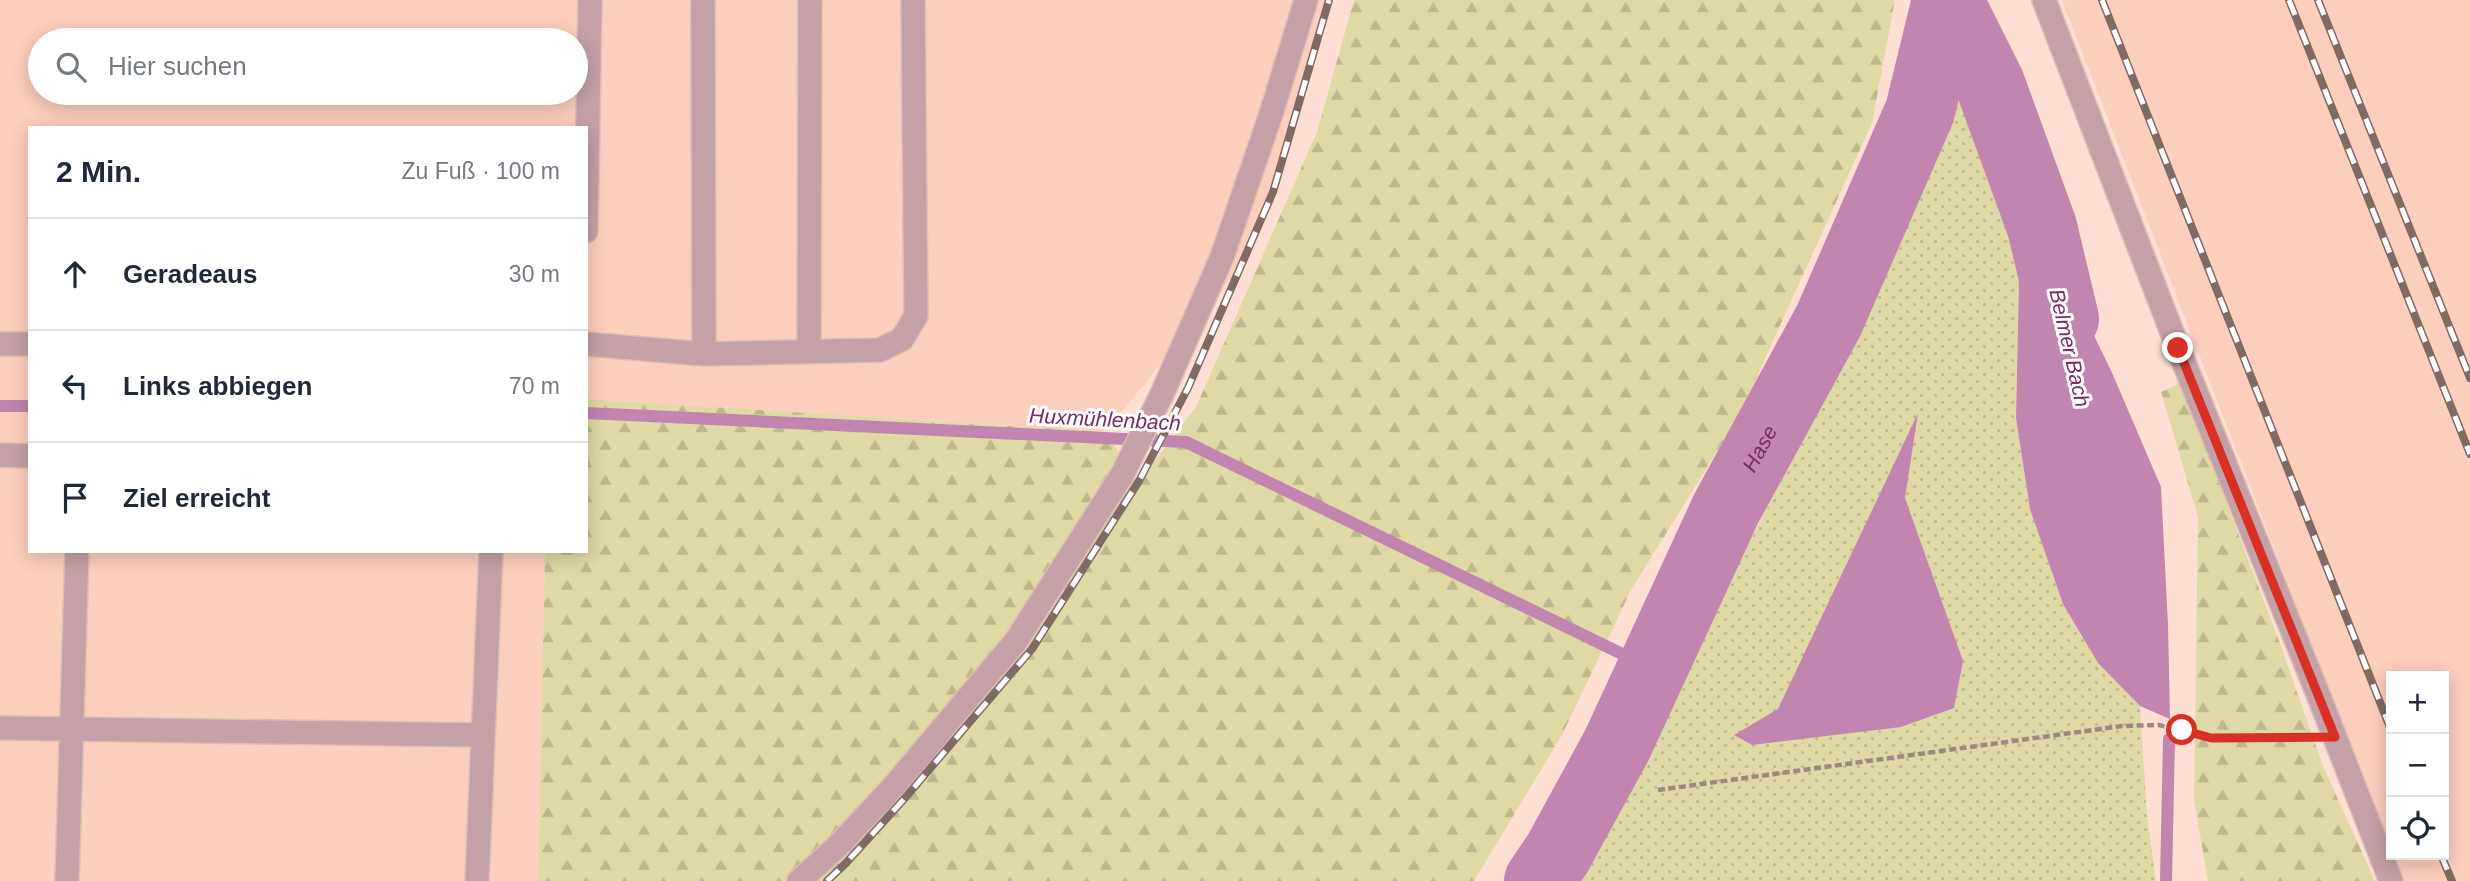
<!DOCTYPE html>
<html lang="de">
<head>
<meta charset="utf-8">
<style>
  body { margin:0; font-family:Arial,sans-serif; background:#f2f2f3; color:#1f2937 }
  .controls { position:absolute; right:21px; bottom:21px; display:grid; overflow:hidden; border-radius:0px; box-shadow:0 4px 18px #0003 }
  .controls button { width:63px; height:63px; display:grid; place-items:center; padding:0; border:0; border-bottom:2px solid #e0e1e3; background:#fff; color:#1f2937; font:35px sans-serif }
  .stop { position:absolute; width:21px; height:21px; margin:-16px; border:5px solid #d93025; border-radius:50%; background:#fff }
  .stop.end { background:#d93025; border-color:#fff; box-shadow:0 2px 7px #0008 }
  .list { margin:0; padding:0; list-style:none }
  h2 { display:flex; justify-content:space-between; align-items:center; height:91px; margin:0; padding:0 28px; font-size:30px }
  h2 small { font-size:23px; font-weight:400; color:#747a83 }
  .list li { display:grid; grid-template-columns:46px 1fr auto; gap:21px; align-items:center; box-sizing:border-box; height:112px; padding:0 28px; border-top:2px solid #e0e1e3 }
  .list b { display:block; font-size:26px; white-space:nowrap }
  .list em { font-size:23px; font-style:normal; color:#747a83 }
  .icon { flex:none; width:38px; height:38px; fill:none; stroke:currentColor; stroke-width:2; stroke-linecap:round; stroke-linejoin:round }
  .map { position:relative; flex:none; width:2470px; height:881px; overflow:hidden }
  .search { position:absolute; background:#fff; box-shadow:0 4px 18px #0003; left:28px; top:28px; width:560px; height:77px; display:flex; align-items:center; gap:18px; box-sizing:border-box; padding:0 24px; border-radius:38px; color:#747a83; font-size:26px }
  .panel { position:absolute; background:#fff; box-shadow:0 4px 18px #0003; left:28px; top:126px; width:560px; height:427px; border-radius:0px }
  .map>svg:first-child { display:block }
  .built { fill:#fccebe; fill-rule:evenodd }
  .grass { fill:url(#grass-dots) }
  .forest { fill:url(#forest-firs) }
  .water { fill:#c285af }
  .lines { fill:none; stroke-linecap:round; stroke-linejoin:round }
  .stream { stroke:#c285af; stroke-width:12 }
  .river { stroke:#c285af; stroke-width:70 }
  .service-casing { stroke:#dabeb4; stroke-width:26 }
  .path { stroke:#a08880; stroke-width:4.5; stroke-dasharray:7 3.5; stroke-linecap:butt }
  .service { stroke:#c4a1a6; stroke-width:23 }
  .rail-casing { stroke:#806b64; stroke-width:8 }
  .rail { stroke:#fff; stroke-width:5; stroke-dasharray:16; stroke-linecap:butt }
  .route { stroke:#d93025; stroke-width:9 }
  .labels { text-anchor:middle; dominant-baseline:central; stroke-width:6; stroke-linejoin:round; paint-order:stroke }
  .water-label { font-size:21px; font-style:italic; fill:#752c62; stroke:#fff }
</style>
</head>
<body>
<div class="map">
<svg width="2470" height="881" viewBox="0 0 2470 881">
  <defs>
    <pattern id="grass-dots" width="8" height="8" patternUnits="userSpaceOnUse" patternTransform="scale(1.75)"><rect width="8" height="8" fill="#ded9a5"/><path d="M2 2h.1M6 6h.1" fill="none" stroke="#beb98d" stroke-width="1.8" stroke-linecap="round"/></pattern>
    <pattern id="forest-firs" width="22" height="20" patternUnits="userSpaceOnUse" patternTransform="scale(1.75)"><rect width="22" height="20" fill="#ded9a5"/><path d="M5 1l3.5 6h-7zM16 11l3.5 6h-7z" fill="#beb98d"/></pattern>
  </defs>
  <rect width="100%" height="100%" fill="#fedfd4"/>
  <path class="built" d="M 0,0 L 1329,0 L 1273,192 L 1243,264 L 1105,432 L 586,399 L 586,128 L 30,128 L 30,551 L 545,551 L 538,881 L 0,881 ZM 40,40 L 576,40 L 576,93 L 40,93 Z
    M 2062,0 L 2470,0 L 2470,881 L 2403,881 L 2393,855 L 2444,855 L 2444,676 L 2391,676 L 2391,850 Z"/>
  <path class="grass" d="M 1965,76 L 2032,250 L 2019,281 L 2016,418 L 2030,509 L 2063,604 L 2098,663 L 2140,706 L 2147,816 L 2156,881 L 1574,881 L 1794,456 L 1929,169 Z"/>
  <path class="forest" d="M 1354,0 L 1895,0 L 1872,123 L 1739,416 L 1631,590 L 1562,735 L 1474,881 L 538,881 L 545,551 L 586,551 L 586,399 L 1105,432 L 1139,481 L 1196,407 L 1317,132 Z
    M 2181,383 L 2279,641 L 2323,766 L 2375,881 L 2208,881 L 2194,800 L 2198,517 L 2161,392 Z"/>
  <path class="water" d="M 2042,227 L 2113,375 L 2161,487 L 2168,625 L 2170,719 L 2140,706 L 2098,663 L 2063,604 L 2030,509 L 2016,418 L 2019,281 Z
    M 1918,413 L 1905,498 L 1963,661 L 1954,708 L 1901,727 L 1752,745 L 1734,735 L 1778,709 Z"/>
  <g class="lines">
    <path class="stream" d="M 0,406 L 30,406
      M 586,413 L 1186,442 L 1653,669
      M 2166,881 L 2169,739"/>
    <g class="river">
      <path d="M 1948,0 L 1990,84 L 2042,227 L 2064,319"/>
      <path id="s1" d="M 1539,881 L 1558,853 L 1617,745 L 1726,509 L 1829,320 L 1920,111 L 1947,0"/>
    </g>
    <defs>
      <path id="service" d="M 703,0 L 704,354 L 880,350 L 902,339 L 916,316 L 913,0
        M 2044,0 L 2178,348 L 2318,694 L 2391,881
        M 586,231 L 590,0
        M 0,344 L 30,344
        M 586,344 L 704,354
        M 809,351 L 810,0
        M 0,455 L 30,456
        M 0,728 L 482,735
        M 67,881 L 77,551
        M 477,881 L 491,551
        M 799,881 L 838,846 L 894,786 L 1016,641 L 1122,475 L 1162,394 L 1222,257 L 1271,114 L 1306,0"/>
    </defs>
    <use href="#service" class="service-casing"/>
    <path class="path" d="M 1658,790 L 2122,726 L 2159,725 L 2211,738 L 2302,737"/>
    <use href="#service" class="service"/>
    <defs>
      <path id="rail" d="M 2102,0 L 2391,730
        M 2289,0 L 2470,454
        M 2318,0 L 2470,378
        M 2441,855 L 2452,881
        M 827,881 L 846,863 L 905,798 L 1032,649 L 1139,481 L 1188,388 L 1273,192 L 1329,0"/>
    </defs>
    <use href="#rail" class="rail-casing"/>
    <use href="#rail" class="rail"/>
  </g>
  <g class="lines">
    <path class="route" d="M 2178,348 L 2335,737 L 2211,738 L 2182,730"/>
  </g>
  <g class="labels">
    <g class="water-label">
      <text transform="translate(2070 348) rotate(77)">Belmer Bach</text>
      <text transform="translate(1105 419) rotate(3)">Huxmühlenbach</text>
      <text stroke="none"><textPath href="#s1" startOffset="486">Hase</textPath></text>
    </g>
  </g>
</svg>
<div class="controls">
<button>+</button>
<button>−</button>
<button><svg class="icon" aria-label="locate" viewBox="0 0 24 24"><circle cx="12" cy="12" r="6"/><path d="M12 2v4M12 18v4M2 12h4M18 12h4"/></svg></button>
</div>
<div class="stop" style="left:2182px;top:730px"></div>
<div class="stop end" style="left:2178px;top:348px"></div>
<div class="search"><svg class="icon" aria-label="search" viewBox="0 0 24 24"><circle cx="10" cy="10" r="6"/><path d="M15 15l6 6"/></svg>Hier suchen</div>
<section class="panel">
<h2>2 Min.<small>Zu Fuß · 100 m</small></h2>
<ul class="list">
<li><svg class="icon" aria-label="ahead" viewBox="0 0 24 24"><path d="M12 20V5M6 11l6-6 6 6"/></svg><div><b>Geradeaus</b></div><em>30 m</em></li>
<li><svg class="icon" aria-label="left" viewBox="0 0 24 24"><path d="M17 20v-9H6M10 6l-5 5 5 5"/></svg><div><b>Links abbiegen</b></div><em>70 m</em></li>
<li><svg class="icon" aria-label="arrive" viewBox="0 0 24 24"><path d="M6 21V4h12l-3 4 3 4H6"/></svg><div><b>Ziel erreicht</b></div></li>
</ul>
</section>
</div>
</body>
</html>
